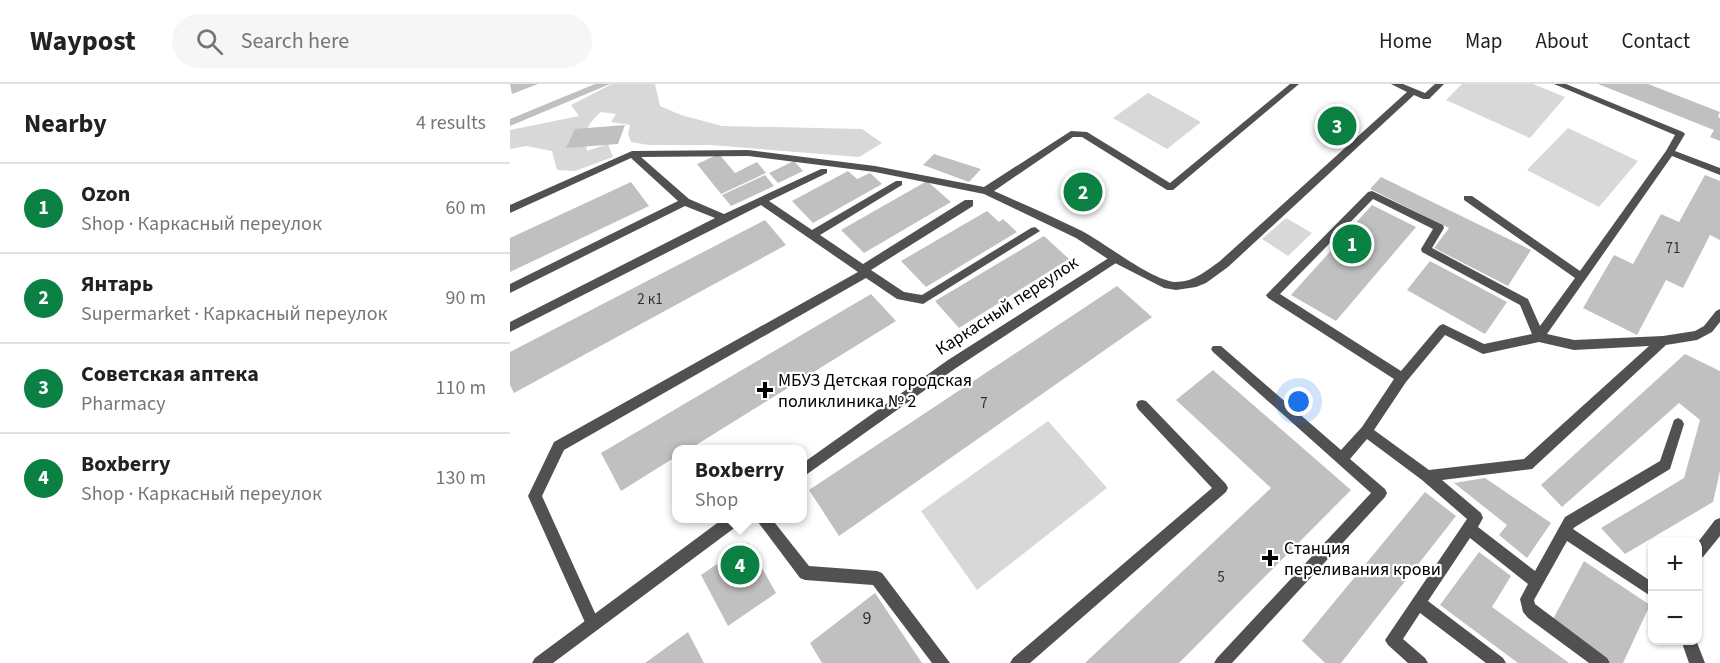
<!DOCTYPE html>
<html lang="en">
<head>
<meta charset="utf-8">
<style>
	body { margin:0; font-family:"Source Sans 3",sans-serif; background:#f6f6f6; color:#222 }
	.controls { position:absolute; right:18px; bottom:18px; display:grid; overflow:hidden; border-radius:12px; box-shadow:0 2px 4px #0004 }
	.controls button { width:54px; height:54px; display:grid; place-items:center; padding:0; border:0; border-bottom:2px solid #e0e0e0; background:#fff; color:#222; font:30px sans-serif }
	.you { position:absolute; left:789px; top:318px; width:21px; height:21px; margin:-15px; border:4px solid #fff; border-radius:50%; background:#1a73e8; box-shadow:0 0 0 9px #1a73e833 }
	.badge { display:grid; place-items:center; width:39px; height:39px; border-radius:50%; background:#0b8043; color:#fff; font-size:20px; font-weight:700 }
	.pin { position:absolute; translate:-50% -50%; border:3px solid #fff; box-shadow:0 2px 6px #0006 }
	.popup { position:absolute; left:162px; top:361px; width:135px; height:78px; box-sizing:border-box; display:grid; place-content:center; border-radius:12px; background:#fff; filter:drop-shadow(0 2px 4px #0005); font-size:20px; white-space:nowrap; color:#767676 }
	.popup b { font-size:22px; color:#222 }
	.popup::after { content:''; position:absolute; left:50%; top:100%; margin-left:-12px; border:12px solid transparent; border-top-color:#fff }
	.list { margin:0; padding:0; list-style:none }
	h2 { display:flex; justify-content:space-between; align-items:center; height:78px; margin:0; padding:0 24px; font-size:26px }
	h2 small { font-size:20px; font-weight:400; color:#767676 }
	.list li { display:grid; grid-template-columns:39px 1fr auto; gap:18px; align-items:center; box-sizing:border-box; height:90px; padding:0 24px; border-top:2px solid #e0e0e0 }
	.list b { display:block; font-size:22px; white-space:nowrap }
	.list p { margin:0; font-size:20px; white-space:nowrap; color:#767676 }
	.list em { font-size:20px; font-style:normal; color:#767676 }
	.icon { flex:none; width:33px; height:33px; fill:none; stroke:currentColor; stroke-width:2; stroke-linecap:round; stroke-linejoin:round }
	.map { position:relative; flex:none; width:1210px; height:579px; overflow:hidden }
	header { display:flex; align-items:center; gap:36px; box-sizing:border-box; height:84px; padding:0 30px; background:#fff; border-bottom:2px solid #e0e0e0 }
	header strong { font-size:28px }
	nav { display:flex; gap:33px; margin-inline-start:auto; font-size:21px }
	.search { width:420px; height:54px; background:#f6f6f6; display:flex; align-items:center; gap:15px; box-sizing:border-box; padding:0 21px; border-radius:33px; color:#767676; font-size:22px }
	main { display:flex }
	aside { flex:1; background:#fff }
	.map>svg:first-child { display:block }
	.green { fill:#d8d8d8 }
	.building { fill:#c0c0c0 }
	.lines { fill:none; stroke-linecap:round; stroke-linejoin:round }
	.service { fill:#515151; fill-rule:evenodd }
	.minor { fill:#515151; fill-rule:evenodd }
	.poi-dot { fill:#000; stroke:#fff; stroke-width:2 }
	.labels { text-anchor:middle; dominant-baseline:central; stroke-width:4.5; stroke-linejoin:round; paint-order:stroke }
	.number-label { font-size:15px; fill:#303030 }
	.street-label { font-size:18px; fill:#000; stroke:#fff }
	.poi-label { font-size:18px; fill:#000; stroke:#fff; text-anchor:start }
	.near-number-label { font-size:18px; fill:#303030 }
</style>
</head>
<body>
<header>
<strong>Waypost</strong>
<div class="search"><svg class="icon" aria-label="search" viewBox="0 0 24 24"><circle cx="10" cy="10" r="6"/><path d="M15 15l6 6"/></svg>Search here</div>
<nav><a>Home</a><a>Map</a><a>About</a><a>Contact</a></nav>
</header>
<main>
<aside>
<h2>Nearby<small>4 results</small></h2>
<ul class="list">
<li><span class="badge">1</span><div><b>Ozon</b><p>Shop · Каркасный переулок</p></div><em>60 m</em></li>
<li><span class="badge">2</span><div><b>Янтарь</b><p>Supermarket · Каркасный переулок</p></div><em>90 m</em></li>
<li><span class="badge">3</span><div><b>Советская аптека</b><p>Pharmacy</p></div><em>110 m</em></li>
<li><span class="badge">4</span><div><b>Boxberry</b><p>Shop · Каркасный переулок</p></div><em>130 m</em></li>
</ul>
</aside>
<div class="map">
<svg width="1210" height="579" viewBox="0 0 1210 579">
	<rect width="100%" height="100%" fill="#fff"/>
	<!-- green -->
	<path class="green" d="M 102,0 L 145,0 L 150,22 L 171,31 L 212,42 L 352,45 L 372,59 L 349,73 L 201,61 L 139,61 L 121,58 L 118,50 L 120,41 L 101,38 L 106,30 L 91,28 C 76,41 74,48 77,67 L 98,60 L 103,73 L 65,87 L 47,86 L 42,67 L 16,62 L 0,65 L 0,46 L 69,32 L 61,21 Z
		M 952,0 L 1023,0 L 1055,13 L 1020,54 L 936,16 Z
		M 638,9 L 691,38 L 657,65 L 603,34 Z
		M 1058,44 L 1128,77 L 1089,123 L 1017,86 Z
		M 776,134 L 802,149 L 778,172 L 752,155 Z
		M 538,337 L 597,404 L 467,506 L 411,427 Z"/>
	<!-- building -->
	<path class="building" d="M 0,0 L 28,0 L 2,10 Z
		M 85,0 L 100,0 L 0,42 L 0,35 Z
		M 1088,0 L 1138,0 L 1210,28 L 1208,33 L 1210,34 L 1210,57 L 1200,53 L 1204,46 Z
		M 115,41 L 108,60 L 56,64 L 65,45 Z
		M 209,70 L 225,89 L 247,78 L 256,89 L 211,110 L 187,80 Z
		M 424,70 L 471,85 L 459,98 L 413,81 Z
		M 284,77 L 293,87 L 268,99 L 259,89 Z
		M 338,87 L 347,95 L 360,89 L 372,100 L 303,139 L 282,117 Z
		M 255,91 L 264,102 L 221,122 L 212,111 Z
		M 1195,91 L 1210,97 L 1210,156 L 1200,151 L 1173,204 L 1156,196 L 1127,251 L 1073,224 L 1104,171 L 1123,180 L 1151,130 L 1169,138 Z
		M 871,93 L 1021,166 L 998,202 L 924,164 L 939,144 L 860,105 Z
		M 417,97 L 441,118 L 354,169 L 331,146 Z
		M 121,98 L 139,122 L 0,188 L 0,154 Z
		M 862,121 L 906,143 L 826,237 L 781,211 Z
		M 477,127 L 489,138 L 493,135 L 507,148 L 416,203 L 391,177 Z
		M 255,136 L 276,161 L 4,309 L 0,301 L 0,268 Z
		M 534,152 L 559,175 L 449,244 L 425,217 Z
		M 920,177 L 997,218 L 975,250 L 897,206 Z
		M 607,202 L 642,233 L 329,452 L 299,406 Z
		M 361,210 L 386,237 L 178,366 L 167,366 L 167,372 L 111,407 L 91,369 Z
		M 1175,270 L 1210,287 L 1210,387 L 1203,418 L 1115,470 L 1091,444 L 1174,394 L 1190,336 L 1169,319 L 1052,423 L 1031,401 Z
		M 703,286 L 841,406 L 669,579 L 575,579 L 761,404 L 666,316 Z
		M 975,394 L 1041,439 L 1017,474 L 989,451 L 997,441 L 944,399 Z
		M 915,408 L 946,432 L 831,579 L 815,579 L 792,557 Z
		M 238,459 L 266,509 L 218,542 L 191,491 Z
		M 969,468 L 1001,492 L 982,523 L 1059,579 L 1008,579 L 930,521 Z
		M 1074,477 L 1140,521 L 1113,579 L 1101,579 L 1042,537 Z
		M 365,509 L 412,579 L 312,579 L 300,559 Z
		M 178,548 L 194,579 L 135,579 Z"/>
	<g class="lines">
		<!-- service -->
		<path class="service" d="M 780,0 L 789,0 L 663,106 L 657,106 L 572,53 L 563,53 L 484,107 C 513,120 543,133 572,147 C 595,159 641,196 665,198 C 684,198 696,187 710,177 L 897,8 L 881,0 L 893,0 L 915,9 L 925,0 L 934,0 L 919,15 L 913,15 L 904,11 L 718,183 L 696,199 L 686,203 L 666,206 L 654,204 L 601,177 L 566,154 L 474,110 L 365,88 L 238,72 L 131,73 L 179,115 L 214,130 L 311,85 L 317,85 L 317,89 L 259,117 L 302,146 L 386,97 L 392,97 L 392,101 L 310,151 L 353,180 L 455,116 L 463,116 L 463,122 L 361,186 L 394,208 L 412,211 L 521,144 L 525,143 L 530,147 L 413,220 L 387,215 L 356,194 L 54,366 L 32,412 L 90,540 L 88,545 L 83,547 L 78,545 L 18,412 L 44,358 L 348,188 L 251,121 L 0,248 L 0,238 L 205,134 L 175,122 L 0,209 L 0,200 L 168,117 L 121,74 L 0,129 L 0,121 L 122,67 L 238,66 L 365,82 L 474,103 L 561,47 L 577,48 L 660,99 Z
			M 1044,0 L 1056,0 L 1173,48 L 1175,50 L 1165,67 L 1210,84 L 1210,91 L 1162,72 L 1037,250 L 1064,256 L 1153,252 L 1185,247 L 1194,242 L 1206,227 L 1210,225 L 1210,238 L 1202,248 L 1187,256 L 1156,261 L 1022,385 L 932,396 L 971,429 L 973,434 L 968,443 L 1025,487 L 1055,433 L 1150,377 L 1164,336 L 1168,334 L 1172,336 L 1174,340 L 1160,385 L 1065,443 L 1063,445 L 1142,498 L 1142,513 L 1057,457 L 1024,516 L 1025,520 L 1097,574 L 1100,579 L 1079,579 L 1018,534 L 1013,528 L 1010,515 L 1018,500 L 960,454 L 918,517 L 993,574 L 996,579 L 976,579 L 910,529 L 893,555 L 915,574 L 918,579 L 898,579 L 878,561 L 875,556 L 957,435 L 912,396 L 857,355 L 840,375 L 875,405 L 877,409 L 875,413 L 722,579 L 704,579 L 707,574 L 861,409 L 703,268 L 701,265 L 703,262 L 711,262 L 831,366 L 852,343 L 884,295 L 758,214 L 756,211 L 858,108 L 862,107 L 933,141 L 934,144 L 922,164 L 1018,215 L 1030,242 L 1065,194 L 954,116 L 954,112 L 962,112 L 1070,187 L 1156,67 L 1165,51 ZM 863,115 L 923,145 L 911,165 L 912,168 L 1010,221 L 1022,250 L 974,260 L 933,240 L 929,242 L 891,287 L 770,210 ZM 935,251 L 973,270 L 1029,258 L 1064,266 L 1139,262 L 1014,375 L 919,386 L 864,346 L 896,298 Z
			M 632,316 L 636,317 L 716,400 L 718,404 L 716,408 L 520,579 L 500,579 L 503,574 L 702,404 L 628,325 L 626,321 L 628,317 Z
			M 245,434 L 261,434 L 299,482 L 367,487 L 372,489 L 440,579 L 422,579 L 363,501 L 295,496 L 290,494 Z
			M 1210,434 L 1210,452 L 1193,473 L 1188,475 L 1188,458 L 1205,436 Z
			M 1171,556 L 1186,556 L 1195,579 L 1179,579 Z"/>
		<!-- minor -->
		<path class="minor" d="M 605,170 L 610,174 L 609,177 L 446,284 L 293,393 L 293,379 L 438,276 Z
			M 214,434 L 233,434 L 231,439 L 43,579 L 22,579 L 25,574 Z"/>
	</g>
	<!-- markers -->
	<g class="poi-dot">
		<path d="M252 297h6v6h6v6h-6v6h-6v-6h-6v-6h6z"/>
		<path d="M757 465h6v6h6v6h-6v6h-6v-6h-6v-6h6z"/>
	</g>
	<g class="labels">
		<!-- number labels -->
		<g class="number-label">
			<text x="1163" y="164">71</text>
			<text x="140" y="215">2 к1</text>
			<text x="474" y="319">7</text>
			<text x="711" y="493">5</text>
		</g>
		<!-- street labels -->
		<g class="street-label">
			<text transform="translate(497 222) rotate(-33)">Каркасный переулок</text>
		</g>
		<!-- poi labels -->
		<g class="poi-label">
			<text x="268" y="296">МБУЗ Детская городская<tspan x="268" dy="21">поликлиника № 2</tspan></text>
			<text x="774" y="464">Станция<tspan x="774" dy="21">переливания крови</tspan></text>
		</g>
		<!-- near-number labels -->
		<g class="near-number-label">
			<text x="357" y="534">9</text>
		</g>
	</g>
</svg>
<div class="controls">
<button>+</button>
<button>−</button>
</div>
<div class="you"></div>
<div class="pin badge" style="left:842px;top:160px">1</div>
<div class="pin badge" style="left:573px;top:108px">2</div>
<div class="pin badge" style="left:827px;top:42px">3</div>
<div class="pin badge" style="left:230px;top:481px">4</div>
<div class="popup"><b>Boxberry</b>Shop</div>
</div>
</main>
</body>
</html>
